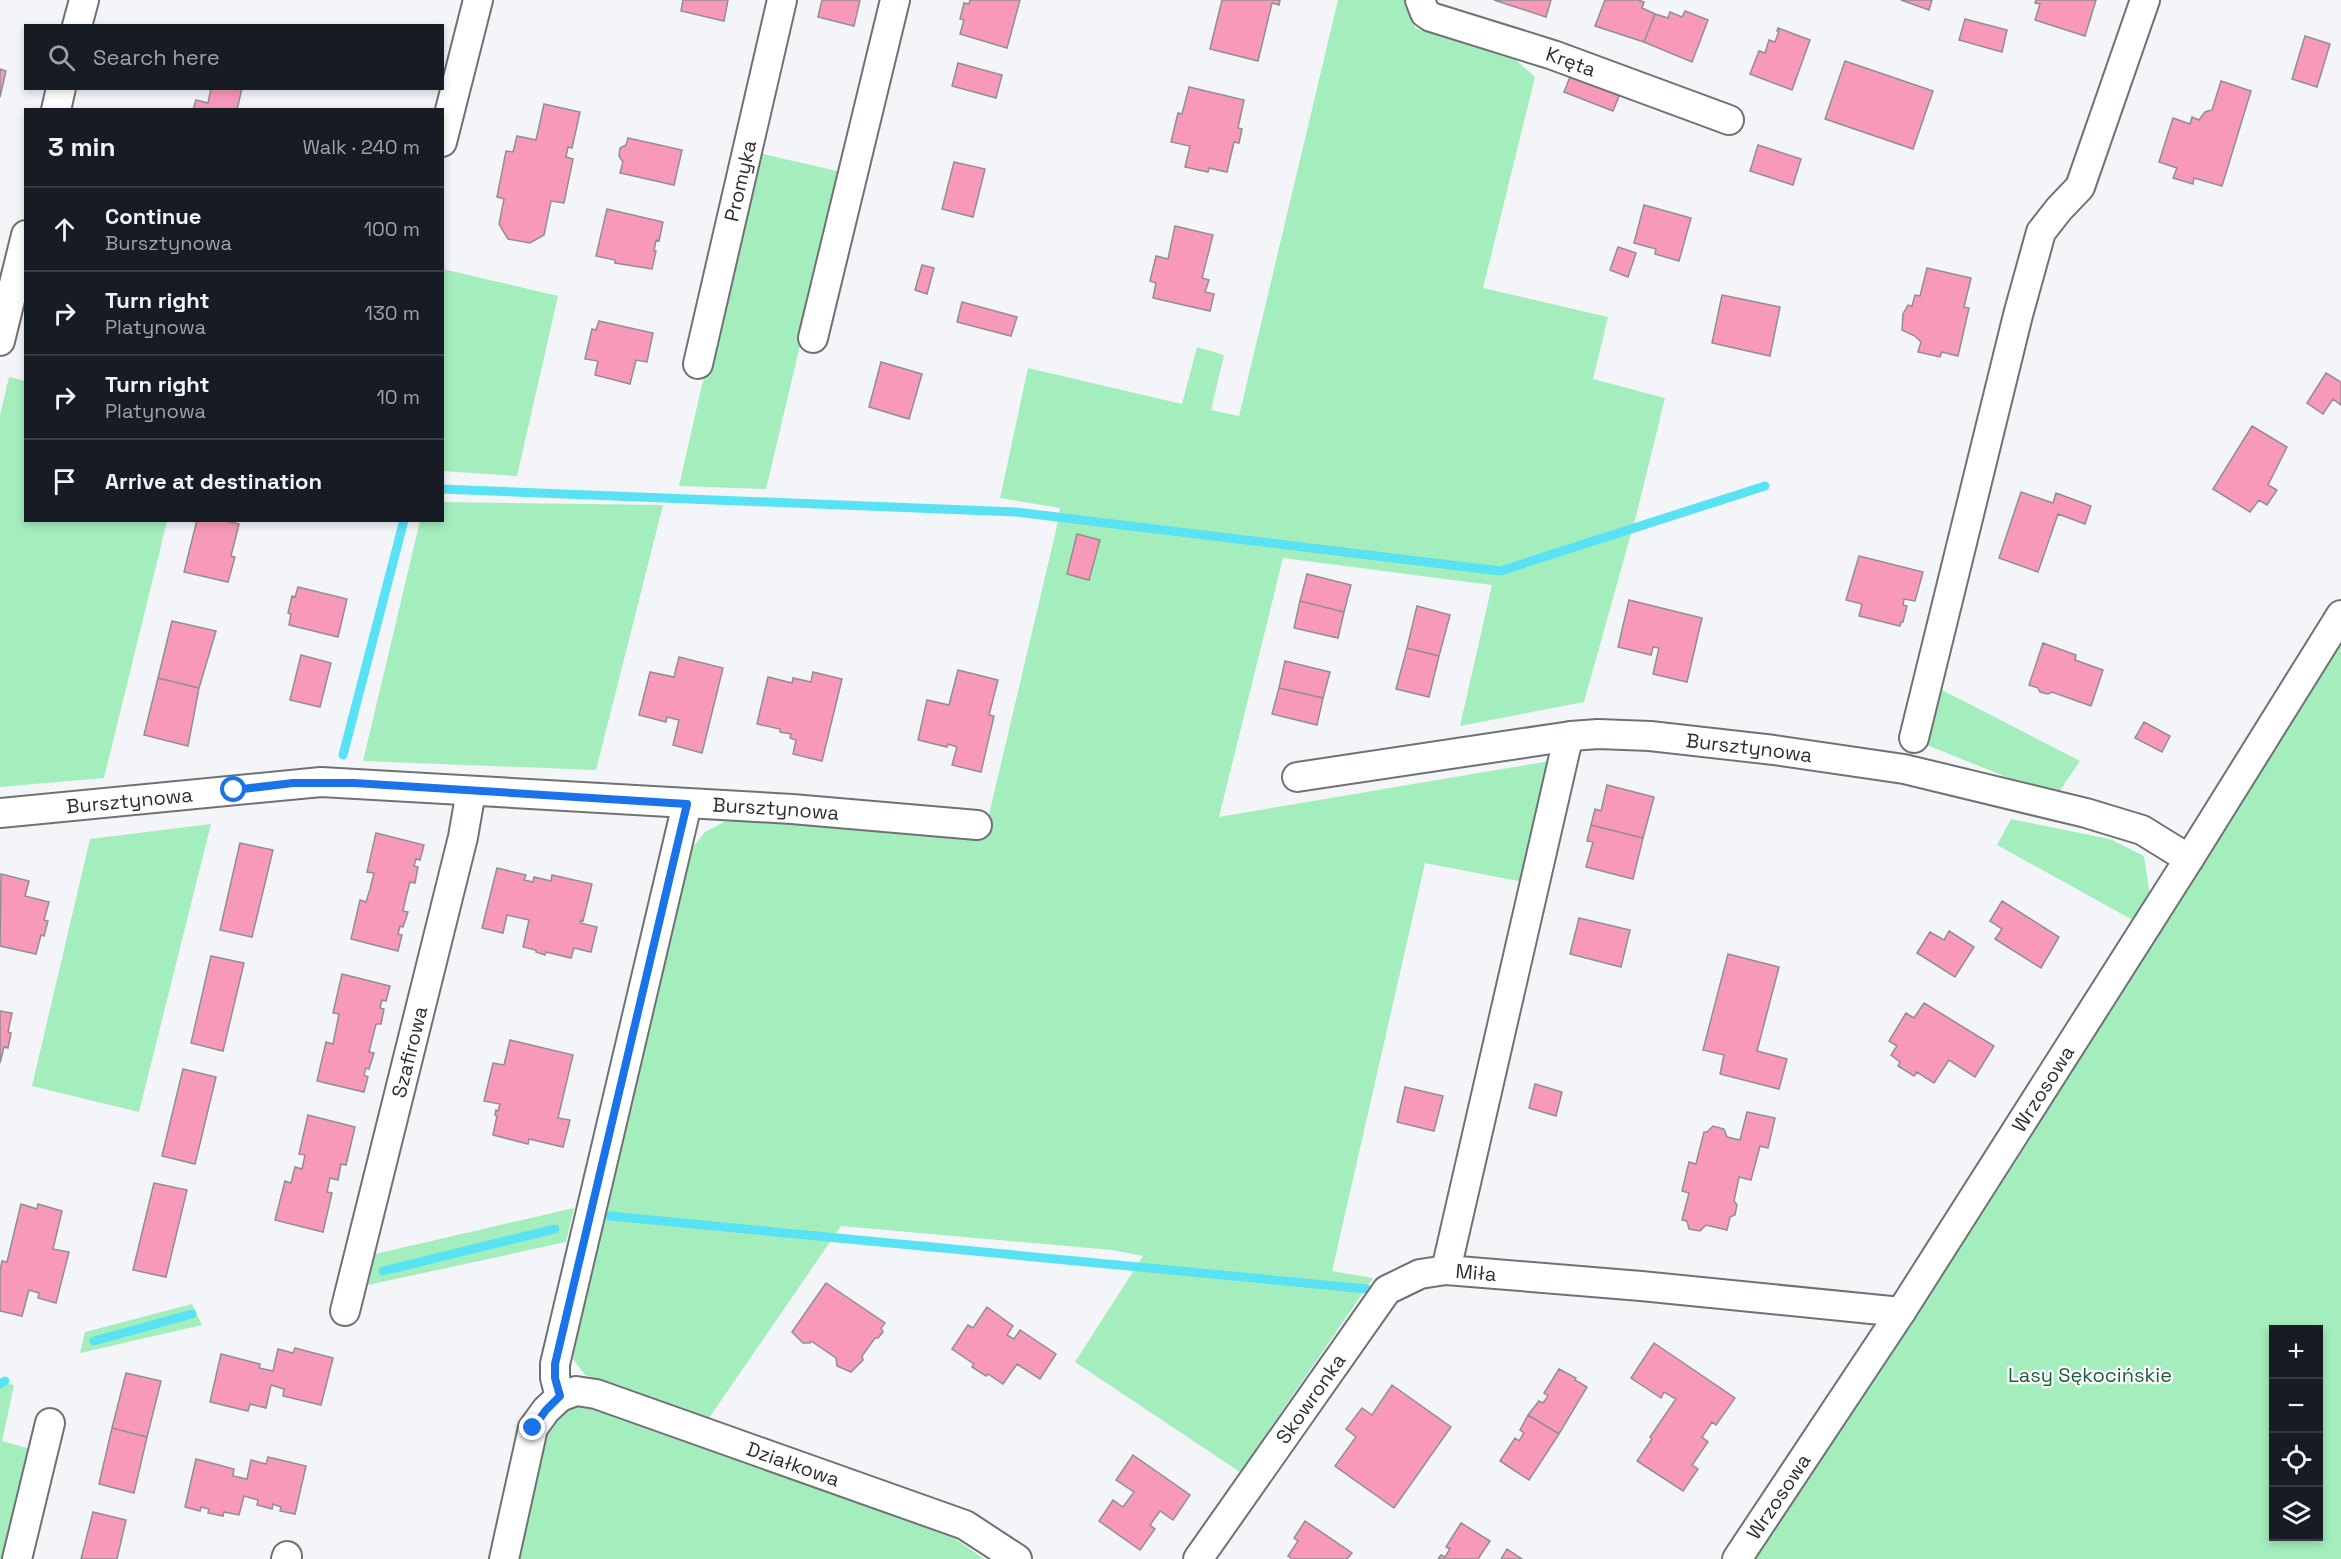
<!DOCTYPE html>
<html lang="en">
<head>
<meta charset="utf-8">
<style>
	body { margin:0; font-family:"Space Grotesk",sans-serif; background:#242831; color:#f1f3f6 }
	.controls { position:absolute; right:18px; bottom:18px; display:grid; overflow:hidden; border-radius:0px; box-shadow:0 3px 9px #0003 }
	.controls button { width:54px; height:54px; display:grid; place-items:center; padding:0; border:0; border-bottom:2px solid #363941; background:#171b24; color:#f1f3f6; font:30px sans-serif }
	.stop { position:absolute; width:18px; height:18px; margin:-14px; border:4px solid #1a73e8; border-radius:50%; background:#fff }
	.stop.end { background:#1a73e8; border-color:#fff; box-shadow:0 2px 6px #0008 }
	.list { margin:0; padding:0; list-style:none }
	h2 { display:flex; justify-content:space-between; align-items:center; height:78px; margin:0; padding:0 24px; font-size:26px }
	h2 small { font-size:20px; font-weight:400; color:#9ea1a6 }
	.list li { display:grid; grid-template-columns:39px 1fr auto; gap:18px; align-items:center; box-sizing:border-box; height:84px; padding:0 24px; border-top:2px solid #363941 }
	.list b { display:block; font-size:22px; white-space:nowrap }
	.list p { margin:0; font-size:20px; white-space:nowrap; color:#9ea1a6 }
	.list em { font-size:20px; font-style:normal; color:#9ea1a6 }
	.icon { flex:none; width:33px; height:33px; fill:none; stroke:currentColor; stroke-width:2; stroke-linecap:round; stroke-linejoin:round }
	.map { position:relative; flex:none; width:2341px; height:1559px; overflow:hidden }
	.search { position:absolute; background:#171b24; box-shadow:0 3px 9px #0003; left:24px; top:24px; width:420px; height:66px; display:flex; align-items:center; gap:15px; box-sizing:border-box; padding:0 21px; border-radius:0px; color:#9ea1a6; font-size:22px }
	.panel { position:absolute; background:#171b24; box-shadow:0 3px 9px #0003; left:24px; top:108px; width:420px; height:414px; border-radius:0px }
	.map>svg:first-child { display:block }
	.green { fill:#a4eebe; fill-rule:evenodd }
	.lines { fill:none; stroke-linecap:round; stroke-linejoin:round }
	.stream { stroke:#58e2f3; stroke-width:9 }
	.building { fill:#f899ba; stroke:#928e8f; stroke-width:1.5 }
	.minor-casing { stroke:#6f7173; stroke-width:32 }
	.minor { stroke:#fff; stroke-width:28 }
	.route { stroke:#1a73e8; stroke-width:8 }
	.labels { text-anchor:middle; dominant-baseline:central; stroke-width:4.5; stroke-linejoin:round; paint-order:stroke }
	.street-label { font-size:20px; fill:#2e2e2f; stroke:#fff }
	.park-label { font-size:20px; fill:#1a5d39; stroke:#fff }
</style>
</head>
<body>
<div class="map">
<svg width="2341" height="1559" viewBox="0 0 2341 1559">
	<rect width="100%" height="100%" fill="#f3f5f8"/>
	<!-- green -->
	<path class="green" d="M 1338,0 L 1409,0 L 1415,28 L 1510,55 L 1535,77 L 1483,288 L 1608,317 L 1593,379 L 1665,398 L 1637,512 L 1584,702 L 1460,726 L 1492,585 L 1283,558 L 1219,817 L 1556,760 L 1528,883 L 1425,863 L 1332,1271 L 1373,1278 L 1240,1472 L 1075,1362 L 1143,1256 L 1112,1250 L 841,1226 L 709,1418 L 585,1375 L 567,1351 L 689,852 L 705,832 L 726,821 L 777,820 L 983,840 L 1057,526 L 1060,508 L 1000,498 L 1028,368 L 1182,404 L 1197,347 L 1224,355 L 1211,410 L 1239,416 Z
		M 755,152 L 841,172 L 766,489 L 679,486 Z
		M 443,269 L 558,296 L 517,476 L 443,471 Z
		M 9,377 L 25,381 L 26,520 L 167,521 L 104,778 L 0,787 L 0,415 Z
		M 443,502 L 663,505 L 596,770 L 363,761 L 420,521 L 442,520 Z
		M 2341,630 L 2341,1559 L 1753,1559 ZM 2274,1330 L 2318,1330 L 2318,1536 L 2274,1536 Z
		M 1940,689 L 2080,761 L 2059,792 L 2036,789 L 1927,745 Z
		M 2011,819 L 2110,839 L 2144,856 L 2150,896 L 2138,923 L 1997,845 Z
		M 211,824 L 139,1112 L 32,1086 L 90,839 Z
		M 574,1208 L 566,1242 L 368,1285 L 375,1254 Z
		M 192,1304 L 202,1325 L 80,1353 L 85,1332 Z
		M 0,1382 L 14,1385 L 2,1441 L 31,1449 L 4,1559 L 0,1559 Z
		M 600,1401 L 949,1534 L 984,1559 L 518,1559 L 546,1438 L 553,1417 L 575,1403 Z"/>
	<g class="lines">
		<!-- stream -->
		<path class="stream" d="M 442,489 L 1016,512 L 1500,571 L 1765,486
			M 343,755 L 404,520
			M 610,1216 L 1367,1289
			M 383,1271 L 555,1229
			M 94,1341 L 192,1314
			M 0,1384 L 5,1381"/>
	</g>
	<!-- building -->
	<path class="building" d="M 683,0 L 728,0 L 724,21 L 681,11 Z
		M 822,0 L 860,0 L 854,26 L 818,17 Z
		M 970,0 L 1020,0 L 1007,48 L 960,34 L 964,20 L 960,19 L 964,3 L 969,4 Z
		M 1222,0 L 1280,0 L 1279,5 L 1272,3 L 1258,61 L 1210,49 Z
		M 1494,0 L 1551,0 L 1546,17 Z
		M 1605,0 L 1638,0 L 1644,2 L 1642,8 L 1655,14 L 1644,42 L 1595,26 Z
		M 1901,0 L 1932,0 L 1929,10 Z
		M 2036,0 L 2096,0 L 2085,36 L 2035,20 L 2040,4 L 2035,3 Z
		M 1685,11 L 1708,20 L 1692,62 L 1644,42 L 1655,14 L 1668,18 L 1670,12 L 1682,17 Z
		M 1965,19 L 2007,30 L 2002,52 L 1959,40 Z
		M 1778,28 L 1810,40 L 1792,90 L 1750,74 L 1759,51 L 1765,53 L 1769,40 L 1775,42 L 1779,31 L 1777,31 Z
		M 2305,36 L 2330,44 L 2317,87 L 2292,79 Z
		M 1845,61 L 1933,91 L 1913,149 L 1825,119 Z
		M 958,63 L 1002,75 L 996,98 L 952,86 Z
		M 0,69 L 6,71 L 0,97 Z
		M 1572,72 L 1621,91 L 1613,111 L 1564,92 Z
		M 2221,81 L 2251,91 L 2222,186 L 2194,178 L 2193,184 L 2173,178 L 2177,168 L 2159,162 L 2173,118 L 2190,124 L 2192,117 L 2199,120 L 2205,112 L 2212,110 Z
		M 1189,87 L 1244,100 L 1238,128 L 1242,129 L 1239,143 L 1234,142 L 1227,172 L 1209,168 L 1208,172 L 1185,167 L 1190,146 L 1171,142 L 1178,113 L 1182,114 Z
		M 211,88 L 242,88 L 237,110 L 193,110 L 196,100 L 208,103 Z
		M 544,104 L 580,112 L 572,148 L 568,147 L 566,157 L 573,159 L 564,203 L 551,201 L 544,235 L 530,243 L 508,239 L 499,224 L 504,199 L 497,197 L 506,151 L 513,152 L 517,136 L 536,140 Z
		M 628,138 L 682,150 L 674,185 L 620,173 L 623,162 L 619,156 L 620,148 L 626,145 Z
		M 1758,145 L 1801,159 L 1793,185 L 1750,171 Z
		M 954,162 L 985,169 L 973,217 L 942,209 Z
		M 1644,205 L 1691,218 L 1679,261 L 1655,254 L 1656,249 L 1634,243 Z
		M 607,209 L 663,222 L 659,241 L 656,240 L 654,251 L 656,251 L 652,269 L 615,263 L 615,260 L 596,256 Z
		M 1175,226 L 1213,235 L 1202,278 L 1209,280 L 1205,292 L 1214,294 L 1210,311 L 1153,298 L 1156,283 L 1150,281 L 1156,256 L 1168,259 Z
		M 1618,247 L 1636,253 L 1628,277 L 1610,270 Z
		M 922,265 L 934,268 L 927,294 L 915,290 Z
		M 1927,268 L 1971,278 L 1964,307 L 1969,308 L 1958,356 L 1942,352 L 1940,357 L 1918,352 L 1921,342 L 1915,336 L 1902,330 L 1903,314 L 1908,305 L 1912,306 L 1915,295 L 1920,296 Z
		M 1722,295 L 1780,307 L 1770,356 L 1712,343 Z
		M 962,302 L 1017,317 L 1011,336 L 957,322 Z
		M 599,321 L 653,333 L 647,362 L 636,360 L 630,384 L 595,375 L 598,361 L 585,359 L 592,329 L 596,330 Z
		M 881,362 L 922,374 L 909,419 L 869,407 Z
		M 2326,373 L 2341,382 L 2341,405 L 2333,399 L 2323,414 L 2307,403 Z
		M 2252,426 L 2287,447 L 2268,485 L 2277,490 L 2267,505 L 2259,500 L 2250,512 L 2213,489 Z
		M 2021,492 L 2053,503 L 2056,493 L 2091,506 L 2085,524 L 2058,514 L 2038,572 L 1999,558 Z
		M 197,520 L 223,520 L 239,524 L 231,556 L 235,557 L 228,582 L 184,572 Z
		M 1077,534 L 1100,540 L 1089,580 L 1067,574 Z
		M 1859,556 L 1923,572 L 1915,601 L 1904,599 L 1903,605 L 1907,606 L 1903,622 L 1901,622 L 1900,626 L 1859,616 L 1862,604 L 1846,600 Z
		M 1307,574 L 1351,585 L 1344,612 L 1300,601 Z
		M 298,587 L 347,599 L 338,637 L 289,625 L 291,614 L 288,613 L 292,596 L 295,597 Z
		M 1629,600 L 1702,618 L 1687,682 L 1653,674 L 1659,648 L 1653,647 L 1651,655 L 1618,647 Z
		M 1300,601 L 1344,612 L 1338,638 L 1294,628 Z
		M 1417,606 L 1450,615 L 1439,656 L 1407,648 Z
		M 172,621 L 216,631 L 199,688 L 158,678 Z
		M 2043,643 L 2076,655 L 2075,660 L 2103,670 L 2091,706 L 2052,692 L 2048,694 L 2040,692 L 2038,688 L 2029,685 Z
		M 1407,648 L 1439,656 L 1429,697 L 1396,689 Z
		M 301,655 L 331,663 L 320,707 L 290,700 Z
		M 679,657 L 723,668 L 702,753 L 673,745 L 679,720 L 667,717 L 666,722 L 639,715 L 650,672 L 674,677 Z
		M 1285,661 L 1330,672 L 1323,698 L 1279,688 Z
		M 958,670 L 998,680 L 989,715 L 994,716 L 981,772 L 952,765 L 957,747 L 948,744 L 947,747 L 918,740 L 927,700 L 949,705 Z
		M 813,672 L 842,679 L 822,761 L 793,754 L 796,740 L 790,738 L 791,734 L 780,732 L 780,729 L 757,724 L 768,677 L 792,683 L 793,678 L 811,682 Z
		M 158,678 L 199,688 L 188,746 L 144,735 Z
		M 1279,688 L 1323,698 L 1317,725 L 1272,714 Z
		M 2144,722 L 2170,736 L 2162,752 L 2135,738 Z
		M 1607,785 L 1654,797 L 1643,838 L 1591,825 L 1595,809 L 1601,811 Z
		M 1591,825 L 1643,838 L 1633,879 L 1586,867 L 1593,842 L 1587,841 Z
		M 376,833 L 424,845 L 420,860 L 416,859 L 414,866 L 418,867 L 415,883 L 410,882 L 406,897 L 403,911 L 408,912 L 403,927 L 400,926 L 398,934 L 402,935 L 398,951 L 351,939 L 360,900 L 366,902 L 370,889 L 374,873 L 367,872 Z
		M 240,843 L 273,850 L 252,937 L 220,930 Z
		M 497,868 L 526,875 L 524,880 L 533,882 L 534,877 L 551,881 L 552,875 L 592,884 L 583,921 L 581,920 L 580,923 L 597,927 L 591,952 L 574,948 L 571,958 L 546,952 L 545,955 L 536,952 L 536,950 L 523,947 L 529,920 L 507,915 L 503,933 L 482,928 Z
		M 1,874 L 29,881 L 25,896 L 49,902 L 44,920 L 48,921 L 44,936 L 41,935 L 36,954 L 0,946 Z
		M 2002,901 L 2059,937 L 2041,968 L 1995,939 L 2002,929 L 1990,921 Z
		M 1579,918 L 1630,930 L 1621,967 L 1570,954 Z
		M 1949,931 L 1974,947 L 1955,977 L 1917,953 L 1930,932 L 1944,940 Z
		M 1728,954 L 1779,967 L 1757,1051 L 1787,1059 L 1779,1089 L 1720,1074 L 1724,1055 L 1703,1050 Z
		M 211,956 L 244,963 L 223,1051 L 191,1043 Z
		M 342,974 L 390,986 L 386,1001 L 382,1000 L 380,1008 L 384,1009 L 381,1024 L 376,1024 L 369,1052 L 374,1053 L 369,1069 L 366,1068 L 364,1075 L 368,1077 L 364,1092 L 317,1081 L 326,1042 L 333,1044 L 339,1014 L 333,1013 Z
		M 1924,1003 L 1994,1046 L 1975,1077 L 1949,1060 L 1934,1083 L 1917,1072 L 1914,1076 L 1898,1066 L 1900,1062 L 1891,1055 L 1897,1046 L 1889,1041 L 1906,1013 L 1914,1018 Z
		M 0,1011 L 12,1013 L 8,1032 L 11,1033 L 8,1048 L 4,1047 L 0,1063 Z
		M 510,1040 L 573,1055 L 558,1118 L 570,1120 L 563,1147 L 529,1139 L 528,1144 L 493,1135 L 497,1116 L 495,1115 L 496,1110 L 498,1111 L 500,1104 L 484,1101 L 493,1063 L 504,1065 Z
		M 183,1069 L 216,1077 L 195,1164 L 162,1156 Z
		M 1535,1084 L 1562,1092 L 1556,1116 L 1529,1108 Z
		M 1405,1087 L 1443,1096 L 1434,1131 L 1397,1122 Z
		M 1747,1112 L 1775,1118 L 1768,1148 L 1760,1146 L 1751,1180 L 1739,1177 L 1734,1201 L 1737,1205 L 1735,1215 L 1730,1217 L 1727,1230 L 1706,1225 L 1700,1231 L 1689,1229 L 1687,1221 L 1682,1220 L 1689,1193 L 1682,1191 L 1689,1162 L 1696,1164 L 1704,1132 L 1707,1132 L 1713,1126 L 1724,1129 L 1727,1137 L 1740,1140 Z
		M 308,1115 L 355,1127 L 346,1165 L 341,1164 L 338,1180 L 330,1178 L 327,1192 L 332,1193 L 323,1232 L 275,1220 L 285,1181 L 291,1183 L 295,1167 L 302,1169 L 305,1155 L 299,1154 Z
		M 154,1183 L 187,1190 L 166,1277 L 133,1270 Z
		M 21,1204 L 37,1209 L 38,1204 L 62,1211 L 53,1249 L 69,1252 L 56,1303 L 38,1298 L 39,1293 L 29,1290 L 22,1316 L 0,1311 L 0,1271 L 2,1261 L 7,1262 Z
		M 826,1283 L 885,1323 L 881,1328 L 883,1332 L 878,1338 L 875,1338 L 862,1356 L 863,1360 L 851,1372 L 837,1366 L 836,1358 L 811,1341 L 810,1343 L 803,1343 L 792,1332 Z
		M 987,1307 L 1013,1326 L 1007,1335 L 1014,1339 L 1020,1330 L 1056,1354 L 1040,1379 L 1017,1364 L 1003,1384 L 988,1374 L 986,1376 L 972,1367 L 974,1364 L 952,1349 L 968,1325 L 973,1328 Z
		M 1654,1343 L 1735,1398 L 1716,1425 L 1712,1422 L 1702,1437 L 1708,1442 L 1692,1465 L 1698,1469 L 1683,1491 L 1637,1461 L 1652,1439 L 1650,1437 L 1676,1399 L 1664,1392 L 1661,1398 L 1631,1378 Z
		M 295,1348 L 333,1358 L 321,1405 L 283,1396 L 284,1389 L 271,1385 L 266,1408 L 250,1404 L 248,1411 L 210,1402 L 221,1354 L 260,1364 L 259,1368 L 273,1371 L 278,1349 L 293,1353 Z
		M 1559,1369 L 1576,1378 L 1575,1380 L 1587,1387 L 1559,1434 L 1528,1415 L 1539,1401 L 1543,1403 L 1548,1396 L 1544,1393 Z
		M 126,1373 L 161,1381 L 147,1437 L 112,1428 Z
		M 1392,1385 L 1451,1427 L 1394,1508 L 1335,1466 L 1356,1437 L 1346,1429 L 1362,1408 L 1372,1415 Z
		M 1528,1415 L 1559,1434 L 1529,1480 L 1500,1461 L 1515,1438 L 1519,1441 L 1524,1433 L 1520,1430 Z
		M 112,1428 L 147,1437 L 134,1493 L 99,1484 Z
		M 1133,1455 L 1190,1495 L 1173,1520 L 1160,1511 L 1150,1525 L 1155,1529 L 1140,1550 L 1099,1521 L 1113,1500 L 1123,1507 L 1134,1492 L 1116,1480 Z
		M 268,1457 L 306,1466 L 295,1514 L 280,1511 L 281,1507 L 273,1504 L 272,1509 L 257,1505 L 258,1500 L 244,1496 L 239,1515 L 224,1512 L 223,1516 L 208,1513 L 209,1509 L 201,1507 L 200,1511 L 185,1507 L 196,1459 L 234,1469 L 233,1476 L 247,1479 L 251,1460 L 266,1464 Z
		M 93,1512 L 126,1520 L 117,1559 L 81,1559 Z
		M 1305,1521 L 1352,1553 L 1347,1559 L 1292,1559 L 1288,1556 L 1298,1541 L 1294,1538 Z
		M 1461,1523 L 1490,1541 L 1478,1559 L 1438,1559 L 1441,1555 L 1445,1557 L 1450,1549 L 1446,1547 Z
		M 1507,1549 L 1522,1559 L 1501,1559 Z"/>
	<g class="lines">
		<!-- minor casing -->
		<g class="minor-casing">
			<g id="minor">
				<path id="s1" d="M 1420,0 L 1425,13 L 1431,17 L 1553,55 L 1729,120"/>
				<path d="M 77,26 L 84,0"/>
				<path d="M 56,110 L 61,88"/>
				<path d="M 442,142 L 478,0"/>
				<path d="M 813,338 L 895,0"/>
				<path d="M 0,341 L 26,235"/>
				<path id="s2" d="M 698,364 L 782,0"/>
				<path d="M 1914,738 L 2018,315 L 2041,232 L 2059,209 L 2080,187 L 2145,0"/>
				<path id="s3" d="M 1297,777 L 1571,736 L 1598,734 L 1650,736 L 1774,750 L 1904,769 L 2086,813 L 2142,830 L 2189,859"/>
				<path id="s4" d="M 0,813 L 321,782 L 792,809 L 977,825"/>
				<path d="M 1446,1270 L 1566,747 L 1571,736"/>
				<path id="s5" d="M 345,1311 L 463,837 L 471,791"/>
				<path d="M 560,1397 L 555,1378 L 555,1364 L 687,804"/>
				<path d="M 17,1559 L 50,1423"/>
				<path d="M 286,1559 L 287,1556"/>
				<path id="s6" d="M 504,1559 L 533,1428 L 546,1410 L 560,1397 L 576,1391 L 596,1394 L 965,1525 L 1017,1559"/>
				<path id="s7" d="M 1198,1559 L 1387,1290 L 1420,1274 L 1446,1270 L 1641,1286 L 1901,1312"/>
				<path id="s8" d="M 1737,1559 L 1901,1312 L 2189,859 L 2341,615"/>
			</g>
		</g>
		<!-- minor -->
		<use href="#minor" class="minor"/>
	</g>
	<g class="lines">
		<!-- route -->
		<path class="route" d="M 234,790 L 293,783 L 354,783 L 687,804 L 555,1364 L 555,1378 L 560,1396 L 546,1410 L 533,1428"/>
	</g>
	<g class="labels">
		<!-- street labels -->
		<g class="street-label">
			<text stroke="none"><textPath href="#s1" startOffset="168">Kręta</textPath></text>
			<text stroke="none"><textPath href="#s2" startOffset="188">Promyka</textPath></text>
			<text stroke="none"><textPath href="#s3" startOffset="456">Bursztynowa</textPath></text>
			<text stroke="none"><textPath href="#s4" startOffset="130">Bursztynowa</textPath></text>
			<text stroke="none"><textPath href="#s4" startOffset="778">Bursztynowa</textPath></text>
			<text stroke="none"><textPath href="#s5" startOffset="267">Szafirowa</textPath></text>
			<text stroke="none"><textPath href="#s8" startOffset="561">Wrzosowa</textPath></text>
			<text stroke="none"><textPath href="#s7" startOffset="422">Miła</textPath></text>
			<text stroke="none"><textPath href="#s7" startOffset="196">Skowronka</textPath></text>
			<text stroke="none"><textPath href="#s6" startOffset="422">Działkowa</textPath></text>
			<text stroke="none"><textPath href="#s8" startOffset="75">Wrzosowa</textPath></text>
		</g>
		<!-- park labels -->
		<g class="park-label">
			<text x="2090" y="1375">Lasy Sękocińskie</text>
		</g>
	</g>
</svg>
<div class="controls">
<button>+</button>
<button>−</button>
<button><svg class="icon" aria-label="locate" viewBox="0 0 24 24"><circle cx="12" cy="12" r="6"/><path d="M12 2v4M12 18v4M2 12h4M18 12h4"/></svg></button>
<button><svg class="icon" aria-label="layers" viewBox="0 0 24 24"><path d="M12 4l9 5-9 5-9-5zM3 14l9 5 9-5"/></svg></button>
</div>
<div class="stop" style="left:234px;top:790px"></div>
<div class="stop end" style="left:533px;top:1428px"></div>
<div class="search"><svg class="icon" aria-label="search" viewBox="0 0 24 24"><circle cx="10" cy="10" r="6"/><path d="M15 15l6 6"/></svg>Search here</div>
<section class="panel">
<h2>3 min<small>Walk · 240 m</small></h2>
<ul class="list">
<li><svg class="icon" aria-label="ahead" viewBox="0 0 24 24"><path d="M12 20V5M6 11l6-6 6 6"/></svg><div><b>Continue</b><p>Bursztynowa</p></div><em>100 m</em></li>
<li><svg class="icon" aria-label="right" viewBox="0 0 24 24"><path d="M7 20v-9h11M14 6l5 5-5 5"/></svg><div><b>Turn right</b><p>Platynowa</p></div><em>130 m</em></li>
<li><svg class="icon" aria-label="right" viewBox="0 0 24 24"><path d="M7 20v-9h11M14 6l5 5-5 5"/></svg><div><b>Turn right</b><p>Platynowa</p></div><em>10 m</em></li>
<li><svg class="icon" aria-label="arrive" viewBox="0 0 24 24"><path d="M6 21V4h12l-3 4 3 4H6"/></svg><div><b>Arrive at destination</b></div></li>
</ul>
</section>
</div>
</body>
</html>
